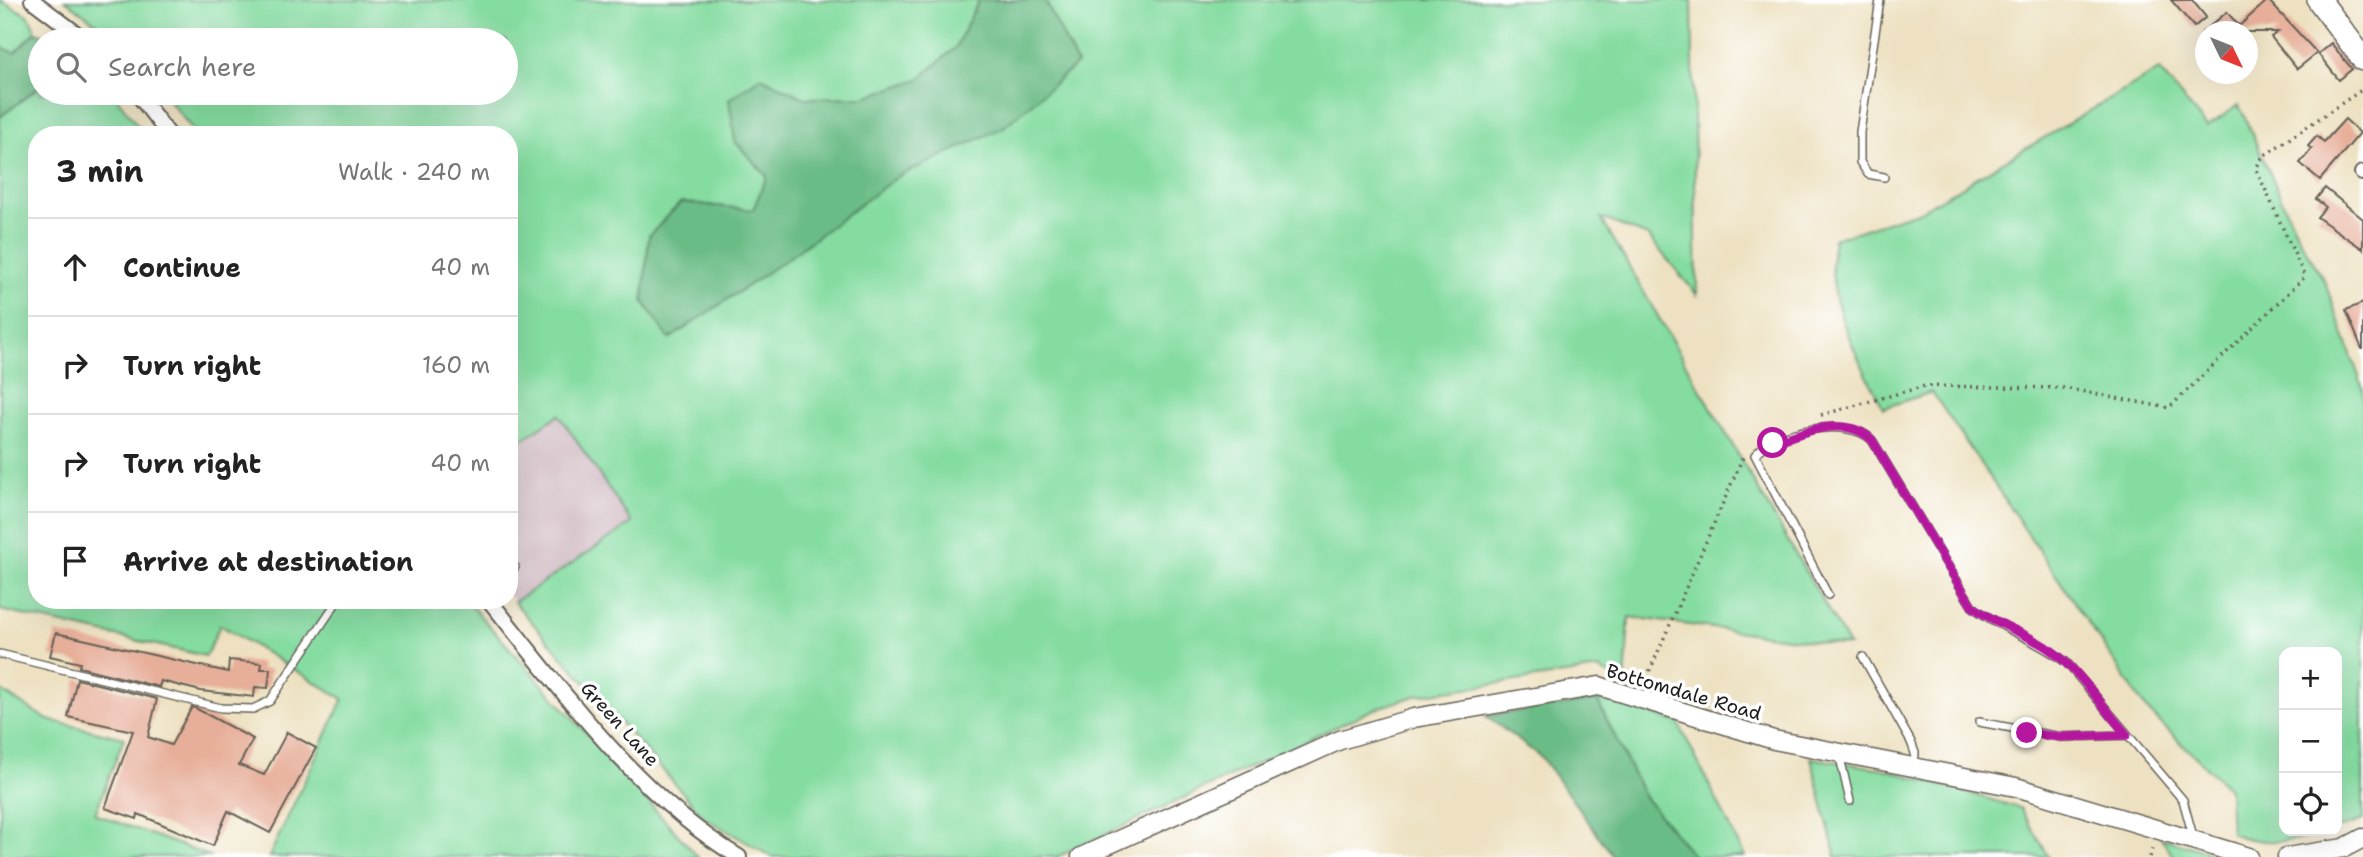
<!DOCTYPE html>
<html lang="en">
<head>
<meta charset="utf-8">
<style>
	body { margin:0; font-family:"Shantell Sans",sans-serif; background:#f6f6f6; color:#222 }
	.controls { position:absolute; right:21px; bottom:21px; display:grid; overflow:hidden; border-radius:14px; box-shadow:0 7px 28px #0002 }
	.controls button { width:63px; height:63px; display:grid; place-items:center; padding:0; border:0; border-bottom:2px solid #e0e0e0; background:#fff; color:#222; font:35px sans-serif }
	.compass { position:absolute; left:2195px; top:21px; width:63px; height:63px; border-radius:50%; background:#fff; box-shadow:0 7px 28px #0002; rotate:133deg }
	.stop { position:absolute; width:21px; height:21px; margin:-16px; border:5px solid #b5179e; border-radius:50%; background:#fff }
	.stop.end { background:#b5179e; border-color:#fff; box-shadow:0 2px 7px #0008 }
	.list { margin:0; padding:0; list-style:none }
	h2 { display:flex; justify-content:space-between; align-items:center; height:91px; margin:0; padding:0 28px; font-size:30px }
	h2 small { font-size:23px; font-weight:400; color:#767676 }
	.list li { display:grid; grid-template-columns:46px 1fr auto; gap:21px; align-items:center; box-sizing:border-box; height:98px; padding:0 28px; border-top:2px solid #e0e0e0 }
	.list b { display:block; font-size:26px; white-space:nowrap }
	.list em { font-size:23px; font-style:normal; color:#767676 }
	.icon { flex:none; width:38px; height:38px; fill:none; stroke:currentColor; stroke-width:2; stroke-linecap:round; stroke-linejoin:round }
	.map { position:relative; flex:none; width:2363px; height:857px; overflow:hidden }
	.search { position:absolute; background:#fff; box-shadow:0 7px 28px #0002; left:28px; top:28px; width:490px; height:77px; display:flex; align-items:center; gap:18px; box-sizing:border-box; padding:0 24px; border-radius:38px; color:#767676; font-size:26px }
	.panel { position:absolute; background:#fff; box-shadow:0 7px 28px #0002; left:28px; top:126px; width:490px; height:483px; border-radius:28px }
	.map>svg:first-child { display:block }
	.industrial { fill:#d2bdc5 }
	.green { fill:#84dca0; stroke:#507c5e; stroke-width:2 }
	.forest { fill:#6bbc86; stroke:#446c51; stroke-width:2 }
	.building { fill:#e7ae99 }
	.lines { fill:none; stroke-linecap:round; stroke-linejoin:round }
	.service-casing { stroke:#656156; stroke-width:10 }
	.minor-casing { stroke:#656156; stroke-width:18 }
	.tertiary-casing { stroke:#656156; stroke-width:21 }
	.primary-casing { stroke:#656156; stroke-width:26 }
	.path { stroke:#656156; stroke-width:3.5; stroke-dasharray:2 5; stroke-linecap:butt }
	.service { stroke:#fff; stroke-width:7 }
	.minor { stroke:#fff; stroke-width:14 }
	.tertiary { stroke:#fff; stroke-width:18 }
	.primary { stroke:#fff; stroke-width:23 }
	.route { stroke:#b5179e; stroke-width:9 }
	.labels { text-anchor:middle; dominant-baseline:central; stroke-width:7; stroke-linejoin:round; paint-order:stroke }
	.street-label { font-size:19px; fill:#1c1c1c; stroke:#fff }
</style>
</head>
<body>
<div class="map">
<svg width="2363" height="857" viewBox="0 0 2363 857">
	<rect width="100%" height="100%" fill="#fff"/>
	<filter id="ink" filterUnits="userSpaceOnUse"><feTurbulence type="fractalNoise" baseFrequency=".0143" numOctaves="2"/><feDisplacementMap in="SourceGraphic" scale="14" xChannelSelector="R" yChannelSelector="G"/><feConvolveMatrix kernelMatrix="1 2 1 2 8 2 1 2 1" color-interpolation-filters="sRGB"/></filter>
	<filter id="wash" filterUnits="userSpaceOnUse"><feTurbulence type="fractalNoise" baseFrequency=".00686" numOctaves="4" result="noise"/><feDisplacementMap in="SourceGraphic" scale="28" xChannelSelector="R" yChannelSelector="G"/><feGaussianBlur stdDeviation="1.57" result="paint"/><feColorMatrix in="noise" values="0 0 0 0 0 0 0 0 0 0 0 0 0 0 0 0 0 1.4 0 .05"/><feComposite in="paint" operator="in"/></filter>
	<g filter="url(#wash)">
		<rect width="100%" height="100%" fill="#ede1c1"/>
		<!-- industrial -->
		<path class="industrial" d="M 559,415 L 632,523 L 514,602 L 509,595 L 509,448 Z"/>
		<!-- green -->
		<path class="green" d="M 0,0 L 29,16 L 36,32 L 14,53 L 0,50 Z
			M 65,0 L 1692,0 L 1697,295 L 1648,236 L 1601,218 L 1849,646 L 1629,617 L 1625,684 L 1599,669 L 1418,695 L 1372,710 L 1057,857 L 772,857 L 705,818 L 514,602 L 632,523 L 559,415 L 509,448 L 509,135 L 197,135 L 163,93 L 506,93 L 506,40 L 119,40 Z
			M 2159,70 L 2207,127 L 2239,105 L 2301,242 L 2324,280 L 2363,388 L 2363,820 L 2337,829 L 2337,652 L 2284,652 L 2284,831 L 2330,831 C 2297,841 2264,847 2231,833 L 2229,789 L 2147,710 L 1932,392 L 1883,408 C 1857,354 1823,301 1834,239 L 1920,211 Z
			M 40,86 L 40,93 L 113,93 L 145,135 L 37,135 L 37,600 L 466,600 L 698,857 L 269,857 L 343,699 L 220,625 L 206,656 L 0,610 L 0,117 Z
			M 0,690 L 48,720 L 124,738 L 95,814 L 212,857 L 0,857 Z
			M 1597,700 L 1613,702 L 1678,722 L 1745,857 L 1694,857 L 1644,796 Z
			M 1811,758 L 1884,769 L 2020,808 L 2049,857 L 1836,857 Z
			M 2161,838 L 2225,857 L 2174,857 Z"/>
		<!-- forest -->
		<path class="forest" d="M 979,0 L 1045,0 L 1077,64 L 1004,127 L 897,177 L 787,259 L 669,339 L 643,301 L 649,236 L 681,202 L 753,210 L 767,176 L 735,142 L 729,99 L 761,77 L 805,98 L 865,97 L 919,79 L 956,47 Z
			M 36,32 L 58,40 L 40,40 L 40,86 L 0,117 L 0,46 L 14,53 Z
			M 1597,700 L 1644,796 L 1694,857 L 1614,857 L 1541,757 L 1486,716 Z"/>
		<g id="blocks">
			<!-- building -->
			<path class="building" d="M 2171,0 L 2192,0 L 2206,17 L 2194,27 Z
				M 2268,0 L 2317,53 L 2297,69 L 2271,37 L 2278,32 L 2203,32 L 2227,12 L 2239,26 Z
				M 2331,43 L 2352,69 L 2339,80 L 2318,54 Z
				M 2345,119 L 2360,133 L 2320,180 L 2300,163 L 2312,149 L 2308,146 L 2317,136 L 2324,142 Z
				M 2325,188 L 2363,219 L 2363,249 L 2317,217 L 2326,207 L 2316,199 Z
				M 2363,303 L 2363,349 L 2362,349 L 2346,310 Z
				M 56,633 L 228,672 L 229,660 L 262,663 L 261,669 L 270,669 L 268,688 L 255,687 L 254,697 L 201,691 L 161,681 L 159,687 L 79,667 L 80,663 L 50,656 Z
				M 77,679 L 157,699 L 148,737 L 171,745 L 192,707 L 197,709 L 253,739 L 239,765 L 264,775 L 287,732 L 316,748 L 270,833 L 228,811 L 213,846 L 138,814 L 137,819 L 105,808 L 133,731 L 68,717 Z"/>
		</g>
	</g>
	<g filter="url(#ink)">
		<use href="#blocks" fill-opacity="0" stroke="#656156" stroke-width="2"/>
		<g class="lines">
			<!-- service casing -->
			<g class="service-casing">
				<path id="service" d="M 1880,0 L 1860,132 L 1860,162 L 1868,174 L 1884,177
					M 509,573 L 515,567
					M 1828,595 L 1755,455 C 1776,430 1849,416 1872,440 L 1972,606 C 2001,629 2038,640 2067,663 L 2183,800 L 2194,840
					M 0,654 L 221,708 L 253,709 L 270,701 L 338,600
					M 1863,657 L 1911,742 L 1915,753 L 1914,766
					M 1979,722 L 2061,737 L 2127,735
					M 1839,753 L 1850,801"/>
			</g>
			<!-- minor casing -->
			<g class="minor-casing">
				<path id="minor" d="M 32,0 L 85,40
					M 137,93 L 169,135
					M 2362,173 L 2363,173
					M 489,600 C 561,689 639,798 739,857"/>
			</g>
			<!-- tertiary casing -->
			<g class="tertiary-casing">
				<path id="tertiary" d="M 1081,857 L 1340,740 L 1414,718 L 1599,686 L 1774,740 L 2016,787 L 2249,857
					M 2287,857 L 2344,848 L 2363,838"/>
			</g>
			<!-- primary casing -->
			<g class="primary-casing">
				<path id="primary" d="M 2319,0 L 2363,59"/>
			</g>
			<!-- path -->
			<path class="path" d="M 1821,415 L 1925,386 L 2064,388 L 2169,408 L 2305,277 L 2256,169 L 2262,157 L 2363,89
				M 1644,684 L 1743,457
				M 2150,857 L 2153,845"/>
			<!-- service -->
			<use href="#service" class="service"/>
			<!-- minor -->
			<use href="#minor" class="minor"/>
			<!-- tertiary -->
			<use href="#tertiary" class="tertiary"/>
			<!-- primary -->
			<use href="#primary" class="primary"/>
		</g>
	</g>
	<g class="lines" filter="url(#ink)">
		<!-- route -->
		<path class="route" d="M 1773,443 C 1802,432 1847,414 1872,440 L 1972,606 C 1997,625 2027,633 2052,651 C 2080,671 2104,709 2127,735 L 2061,737 L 2027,733"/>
	</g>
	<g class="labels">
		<!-- street labels -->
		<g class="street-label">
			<text transform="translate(1684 692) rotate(16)">Bottomdale Road</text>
			<text transform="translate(620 724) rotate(48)">Green Lane</text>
		</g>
	</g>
</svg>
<div class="controls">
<button>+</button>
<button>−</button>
<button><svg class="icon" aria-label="locate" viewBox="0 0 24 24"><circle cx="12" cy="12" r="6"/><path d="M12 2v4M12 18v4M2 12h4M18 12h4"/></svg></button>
</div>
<svg class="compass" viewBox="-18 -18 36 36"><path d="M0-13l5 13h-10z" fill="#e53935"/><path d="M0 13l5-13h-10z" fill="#767676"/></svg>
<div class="stop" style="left:1773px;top:443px"></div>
<div class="stop end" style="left:2027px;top:733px"></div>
<div class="search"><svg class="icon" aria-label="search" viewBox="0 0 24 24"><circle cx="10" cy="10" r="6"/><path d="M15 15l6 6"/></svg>Search here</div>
<section class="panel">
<h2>3 min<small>Walk · 240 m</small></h2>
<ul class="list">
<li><svg class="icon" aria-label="ahead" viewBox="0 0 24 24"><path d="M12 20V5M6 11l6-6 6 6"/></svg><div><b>Continue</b></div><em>40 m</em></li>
<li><svg class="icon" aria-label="right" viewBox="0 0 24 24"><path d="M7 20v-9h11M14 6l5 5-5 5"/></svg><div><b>Turn right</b></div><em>160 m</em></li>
<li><svg class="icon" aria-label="right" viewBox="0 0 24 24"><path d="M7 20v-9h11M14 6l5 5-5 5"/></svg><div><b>Turn right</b></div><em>40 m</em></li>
<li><svg class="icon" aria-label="arrive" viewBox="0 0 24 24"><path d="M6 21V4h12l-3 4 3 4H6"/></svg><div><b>Arrive at destination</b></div></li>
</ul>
</section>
</div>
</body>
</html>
